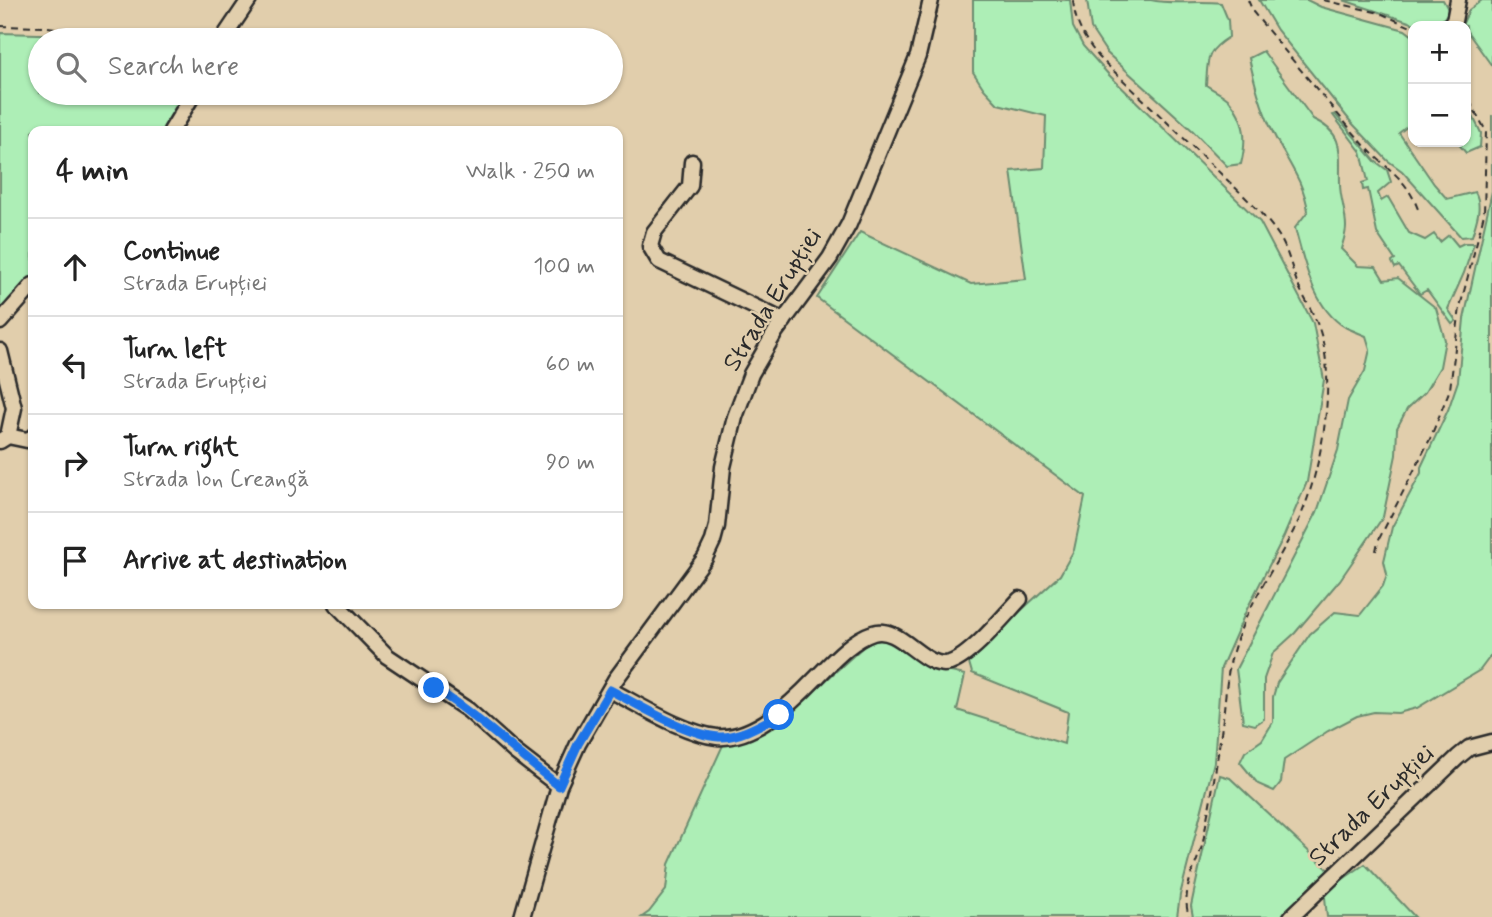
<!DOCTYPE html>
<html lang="en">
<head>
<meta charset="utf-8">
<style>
	body { margin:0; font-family:Mynerve,sans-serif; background:#f6f6f6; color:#222 }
	.controls { position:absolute; right:21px; top:21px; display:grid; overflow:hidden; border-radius:14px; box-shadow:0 2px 5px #0004 }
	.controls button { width:63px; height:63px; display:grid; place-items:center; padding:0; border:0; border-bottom:2px solid #e0e0e0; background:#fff; color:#222; font:35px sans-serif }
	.stop { position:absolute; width:21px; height:21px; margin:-16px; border:5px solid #1a73e8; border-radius:50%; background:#fff }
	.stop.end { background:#1a73e8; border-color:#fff; box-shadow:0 2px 7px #0008 }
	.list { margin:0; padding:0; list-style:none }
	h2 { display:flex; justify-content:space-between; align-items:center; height:91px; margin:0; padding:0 28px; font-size:30px }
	h2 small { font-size:23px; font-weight:400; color:#767676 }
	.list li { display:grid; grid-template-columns:46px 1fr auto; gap:21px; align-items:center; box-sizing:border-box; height:98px; padding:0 28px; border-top:2px solid #e0e0e0 }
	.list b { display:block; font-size:26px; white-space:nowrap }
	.list p { margin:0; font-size:23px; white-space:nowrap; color:#767676 }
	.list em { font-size:23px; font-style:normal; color:#767676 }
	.icon { flex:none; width:38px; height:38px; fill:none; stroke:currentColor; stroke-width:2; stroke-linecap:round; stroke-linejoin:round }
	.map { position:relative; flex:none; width:1492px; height:917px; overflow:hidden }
	.search { position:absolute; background:#fff; box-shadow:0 2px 5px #0004; left:28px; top:28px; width:595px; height:77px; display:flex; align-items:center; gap:18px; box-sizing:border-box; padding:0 24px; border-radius:38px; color:#767676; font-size:26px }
	.panel { position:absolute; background:#fff; box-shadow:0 2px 5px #0004; left:28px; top:126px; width:595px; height:483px; border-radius:14px }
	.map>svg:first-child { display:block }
	.green { fill:#adeeb6; stroke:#6c8c70; stroke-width:2 }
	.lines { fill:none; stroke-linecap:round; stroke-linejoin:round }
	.minor-casing { stroke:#2b2b2b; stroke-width:19 }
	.path { stroke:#2b2b2b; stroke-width:2; stroke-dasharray:7 5; stroke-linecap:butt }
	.minor { stroke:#e1ceac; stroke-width:14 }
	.route { stroke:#1a73e8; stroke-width:9 }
	.labels { text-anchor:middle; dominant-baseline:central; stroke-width:5; stroke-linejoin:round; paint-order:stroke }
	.street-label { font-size:26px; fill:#2b2b2b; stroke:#e1ceac }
</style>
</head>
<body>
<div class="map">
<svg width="1492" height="917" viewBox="0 0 1492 917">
	<rect width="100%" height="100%" fill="#e1ceac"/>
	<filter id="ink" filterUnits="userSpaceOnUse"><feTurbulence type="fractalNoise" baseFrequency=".0143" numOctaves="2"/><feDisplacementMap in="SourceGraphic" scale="14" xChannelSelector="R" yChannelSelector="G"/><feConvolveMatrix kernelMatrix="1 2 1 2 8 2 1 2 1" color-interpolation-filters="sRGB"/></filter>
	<g filter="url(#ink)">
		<!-- green -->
		<path class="green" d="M 973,0 L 1070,0 L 1073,27 L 1083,46 L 1109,75 L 1260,222 L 1313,323 L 1324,380 L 1307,482 L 1284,536 L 1247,609 L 1221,668 L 1214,762 L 1180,895 L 1177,917 L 642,917 L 649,912 L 666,890 L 669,864 L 723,745 L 749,737 L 780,722 L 863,647 L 877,639 L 890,642 L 932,668 L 965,675 L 957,710 L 1064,744 L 1068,712 L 972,673 L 968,659 L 1060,575 L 1074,550 L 1085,497 L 817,298 L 860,232 L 971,284 L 1026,279 L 1011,171 L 1044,168 L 1046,116 L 998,104 L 984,89 L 973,72 Z
			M 1087,0 L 1151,0 C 1171,5 1197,0 1221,3 L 1228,20 L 1229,37 C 1205,52 1208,59 1206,85 C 1213,90 1223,94 1229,100 C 1246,120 1247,140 1241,164 L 1227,166 L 1193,131 L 1107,53 L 1091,29 Z
			M 1259,0 L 1307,0 L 1321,7 L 1405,30 L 1413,36 L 1413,122 L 1399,133 L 1434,184 L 1447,199 L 1475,192 C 1483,206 1476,222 1472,236 L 1461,237 L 1402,171 L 1387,160 L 1351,122 L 1277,30 Z
			M 1343,0 L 1443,0 L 1449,11 L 1439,25 L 1421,26 Z
			M 1482,0 L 1492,0 L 1492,66 L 1466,30 L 1466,26 L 1462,25 L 1469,10 Z
			M 0,33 L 77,35 L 123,40 L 40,40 L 40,93 L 188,93 L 163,131 L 33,131 L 33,280 L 0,313 Z
			M 1263,51 L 1313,119 C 1346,134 1339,153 1340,184 C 1340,198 1346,212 1346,227 C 1346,234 1343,242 1341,249 L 1358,266 L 1376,267 L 1384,280 L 1398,278 L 1436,308 L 1445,340 L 1440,367 L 1425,392 L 1407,409 L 1397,428 L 1396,455 L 1383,517 L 1340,580 L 1295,633 L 1273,653 L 1264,679 L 1264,719 L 1255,725 L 1243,722 L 1236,669 L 1317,512 L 1338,450 L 1348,400 L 1365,371 L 1370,349 L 1366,336 C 1359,333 1351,330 1345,327 C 1313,308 1304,261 1295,228 L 1308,211 C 1304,179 1282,155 1270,126 C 1260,104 1254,81 1249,58 Z
			M 1466,102 L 1481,133 L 1480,147 L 1466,153 L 1457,142 L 1466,142 Z
			M 1335,114 L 1375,161 L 1387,170 L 1391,182 L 1378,193 L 1381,201 L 1388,197 L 1409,233 L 1425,240 L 1434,234 L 1440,242 L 1449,235 L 1458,246 L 1464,243 L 1474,243 L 1464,273 L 1448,309 L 1456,321 L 1452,324 L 1427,290 L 1420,294 L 1399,266 L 1395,268 L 1392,262 L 1395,260 L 1377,233 L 1368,189 L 1363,190 L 1362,183 L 1368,181 L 1361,152 L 1333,115 Z
			M 1492,115 L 1492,654 L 1480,670 L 1417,708 L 1398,713 L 1374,712 L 1357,716 L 1328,731 L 1284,760 L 1281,782 L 1274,791 L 1258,784 L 1240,762 L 1245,752 L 1262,740 L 1273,722 L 1273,697 L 1277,683 L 1310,634 L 1335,612 L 1360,615 L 1383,586 L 1387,574 L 1384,561 L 1392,527 L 1421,473 L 1421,467 L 1448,410 L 1458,381 L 1464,319 L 1492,191 Z
			M 1220,775 L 1230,778 L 1331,872 L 1281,917 L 1193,917 L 1191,906 L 1194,892 Z
			M 1365,864 L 1415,917 L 1327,917 L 1325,897 L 1333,886 Z"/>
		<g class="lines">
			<!-- minor casing -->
			<g class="minor-casing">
				<path id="minor" d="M 1449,26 L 1454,21 L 1458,0
					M 222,40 L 249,0
					M 171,131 L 194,93
					M 692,162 L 690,186 L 654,232 L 650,246 L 659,261 L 784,321
					M 0,322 L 33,285
					M 0,351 L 14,408 L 8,436 L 0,441
					M 8,436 L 27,440 L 33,437
					M 336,604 L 387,656 L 468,710 L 515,752 L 559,786
					M 610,690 C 641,706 683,733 717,737 C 754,740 792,703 815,679 C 831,663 851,640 873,633 C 900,624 924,671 950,663 C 971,656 1004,616 1020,599
					M 522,917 L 559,786 L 578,744 L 615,680 L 705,558 L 713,541 L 717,526 L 723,467 L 735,417 L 751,374 L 776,331 L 830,258 L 849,224 L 918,56 L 931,0
					M 1291,917 L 1458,757 L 1469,748 L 1492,742"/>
			</g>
			<!-- path -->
			<path class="path" d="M 1073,0 C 1075,24 1084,39 1099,57 L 1244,196 C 1257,209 1269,221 1279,236 C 1288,250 1292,270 1298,285 C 1304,298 1312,310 1317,323 C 1339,377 1322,469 1299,520 C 1279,561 1251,599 1236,642 C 1226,670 1226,697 1222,726 C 1218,754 1214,782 1209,809 C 1206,821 1205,834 1202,846 C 1194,871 1181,891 1189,917
				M 1248,0 L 1253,12 C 1290,57 1327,102 1365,146 C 1388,171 1407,177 1419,212
				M 1323,0 L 1380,13 L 1413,28
				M 0,26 L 47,27 L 165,40
				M 1376,551 L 1378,541 L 1430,439 L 1450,389 L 1460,307 L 1484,214 L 1486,131 L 1466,95"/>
			<!-- minor -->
			<use href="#minor" class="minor"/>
		</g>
	</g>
	<g class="lines" filter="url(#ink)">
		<!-- route -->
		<path class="route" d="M 434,688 C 479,717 517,753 559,786 L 578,744 L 610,690 C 638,705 688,735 719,737 C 739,738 762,724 779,715"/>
	</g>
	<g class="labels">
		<!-- street labels -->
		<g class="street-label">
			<text transform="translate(773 300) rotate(-58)">Strada Erupției</text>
			<text transform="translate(1372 806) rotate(-44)">Strada Erupției</text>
		</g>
	</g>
</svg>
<div class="controls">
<button>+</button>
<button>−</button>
</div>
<div class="stop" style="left:779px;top:715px"></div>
<div class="stop end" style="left:434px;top:688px"></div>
<div class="search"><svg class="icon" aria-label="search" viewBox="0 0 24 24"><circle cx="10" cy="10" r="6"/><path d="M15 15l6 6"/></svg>Search here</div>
<section class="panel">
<h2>4 min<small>Walk · 250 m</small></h2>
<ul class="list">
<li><svg class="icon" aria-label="ahead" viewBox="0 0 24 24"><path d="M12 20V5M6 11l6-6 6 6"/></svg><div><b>Continue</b><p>Strada Erupției</p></div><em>100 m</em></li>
<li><svg class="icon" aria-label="left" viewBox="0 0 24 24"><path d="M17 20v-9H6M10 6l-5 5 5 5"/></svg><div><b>Turn left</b><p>Strada Erupției</p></div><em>60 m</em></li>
<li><svg class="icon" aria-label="right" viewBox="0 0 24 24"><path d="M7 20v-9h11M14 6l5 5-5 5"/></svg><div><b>Turn right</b><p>Strada Ion Creangă</p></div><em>90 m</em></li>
<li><svg class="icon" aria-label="arrive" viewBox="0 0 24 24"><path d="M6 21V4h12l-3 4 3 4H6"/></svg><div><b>Arrive at destination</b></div></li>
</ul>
</section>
</div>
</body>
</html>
